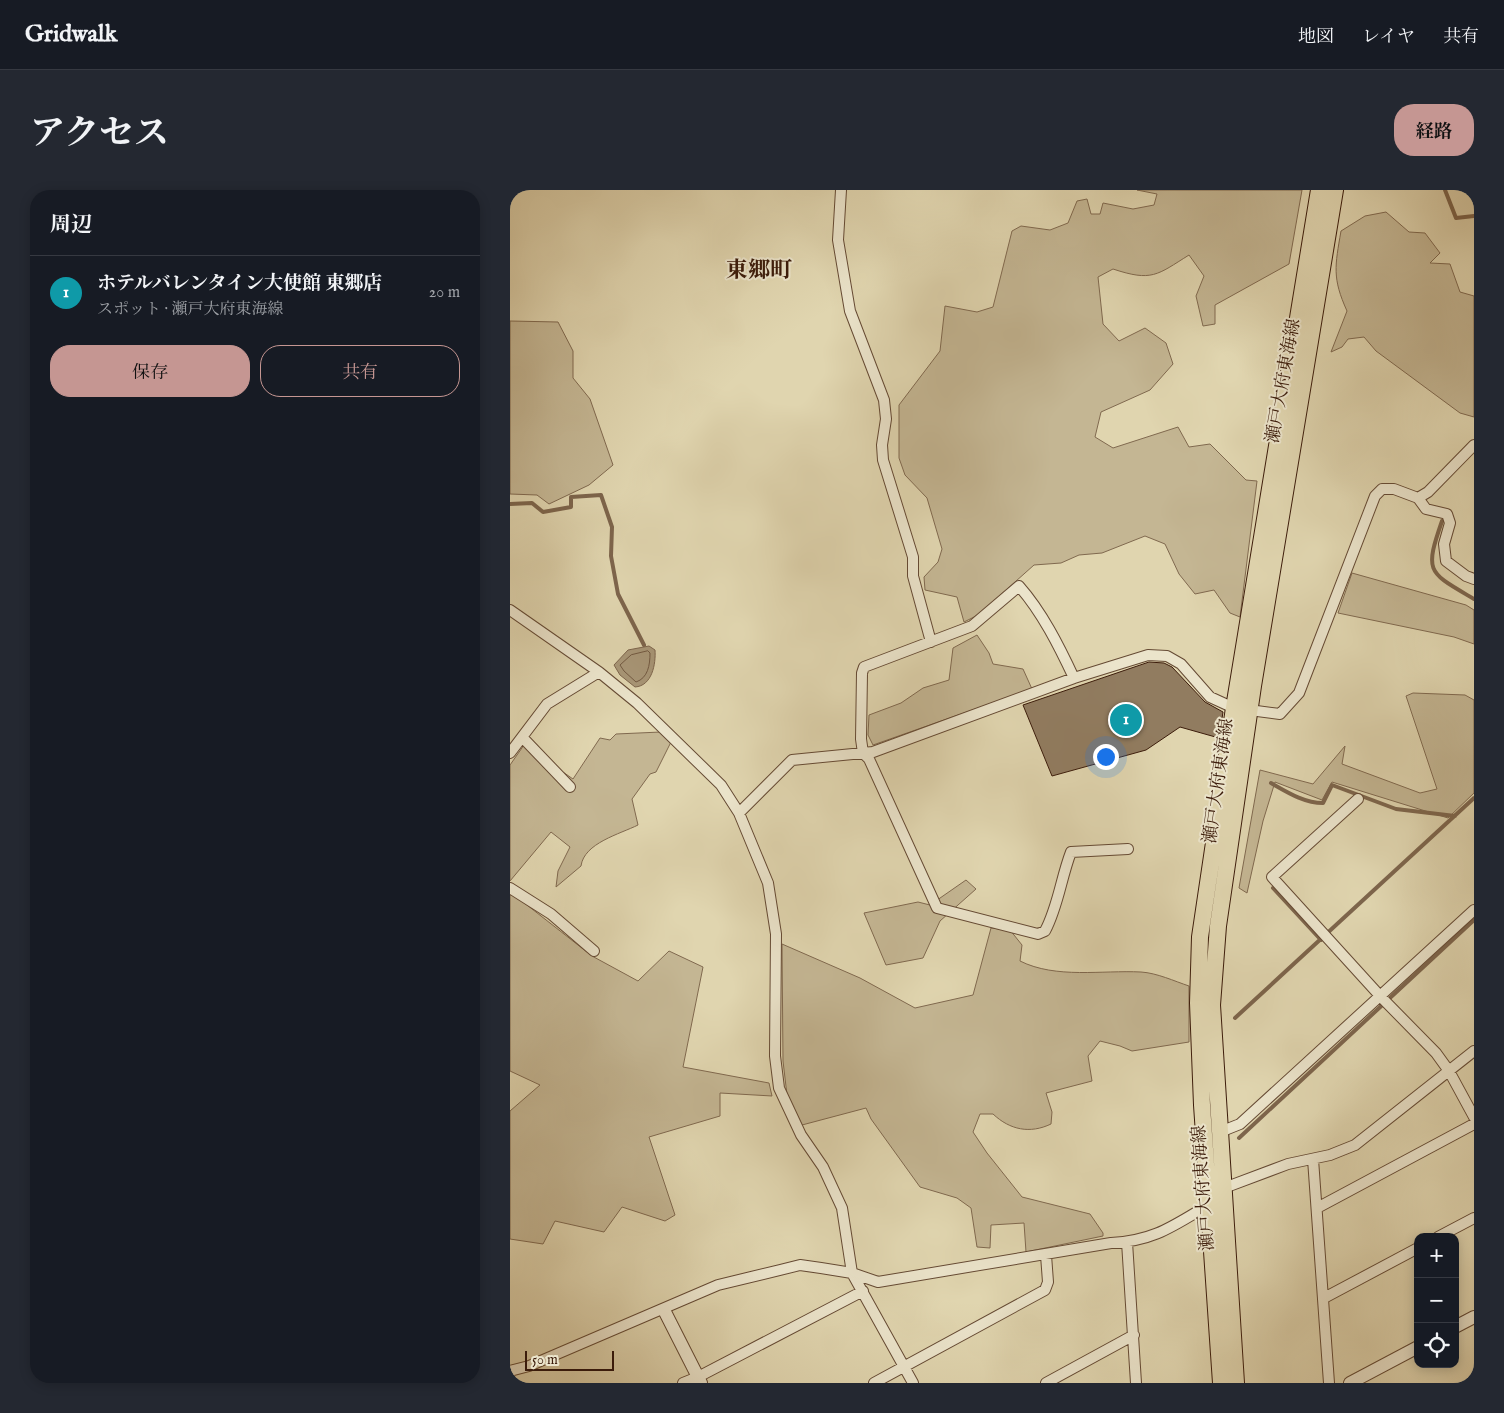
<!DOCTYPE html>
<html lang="ja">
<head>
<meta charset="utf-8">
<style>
	body { margin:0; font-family:"IM FELL English","Noto Serif JP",serif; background:#242831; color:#f1f3f6 }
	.controls { position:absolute; right:15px; bottom:15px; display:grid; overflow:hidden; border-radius:10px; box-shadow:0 2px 12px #0003 }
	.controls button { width:45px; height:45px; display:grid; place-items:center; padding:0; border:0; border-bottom:1px solid #363941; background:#171b24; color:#f1f3f6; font:25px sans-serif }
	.scale { position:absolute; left:15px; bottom:12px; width:89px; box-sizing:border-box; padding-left:5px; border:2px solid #3c1c0b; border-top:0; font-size:14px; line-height:18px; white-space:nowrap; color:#3c1c0b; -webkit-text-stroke:4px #ebe4cb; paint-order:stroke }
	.you { position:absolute; left:595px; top:566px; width:18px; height:18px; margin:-12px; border:4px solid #fff; border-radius:50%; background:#1a73e8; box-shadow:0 0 0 8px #1a73e833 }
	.badge { display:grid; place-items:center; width:32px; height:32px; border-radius:50%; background:#c59692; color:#fff; font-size:16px; font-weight:700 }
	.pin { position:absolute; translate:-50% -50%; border:2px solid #fff; box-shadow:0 1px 5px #0006 }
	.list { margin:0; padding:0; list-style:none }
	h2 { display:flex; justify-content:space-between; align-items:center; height:65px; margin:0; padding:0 20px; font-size:21px }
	h2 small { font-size:16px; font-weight:400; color:#9ea1a6 }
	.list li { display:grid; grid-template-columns:32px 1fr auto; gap:15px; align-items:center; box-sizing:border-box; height:75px; padding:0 20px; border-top:1px solid #363941 }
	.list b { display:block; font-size:19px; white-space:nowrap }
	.list p { margin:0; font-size:16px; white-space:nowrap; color:#9ea1a6 }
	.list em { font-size:16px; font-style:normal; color:#9ea1a6 }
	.actions { display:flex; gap:10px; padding:15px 20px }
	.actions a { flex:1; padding:11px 0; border:1px solid #c59692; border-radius:20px; text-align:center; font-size:18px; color:#c59692 }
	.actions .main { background:#c59692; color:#111 }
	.icon { flex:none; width:28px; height:28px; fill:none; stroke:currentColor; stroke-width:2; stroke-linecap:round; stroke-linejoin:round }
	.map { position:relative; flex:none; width:964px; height:1193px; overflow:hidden; border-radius:20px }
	header { display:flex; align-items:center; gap:30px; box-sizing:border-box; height:70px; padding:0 25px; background:#171b24; border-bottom:1px solid #363941 }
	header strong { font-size:24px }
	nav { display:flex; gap:28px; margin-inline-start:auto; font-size:18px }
	.intro { display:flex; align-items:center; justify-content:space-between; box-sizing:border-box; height:120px; padding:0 30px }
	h1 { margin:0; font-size:35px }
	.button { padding:12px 22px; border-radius:20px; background:#c59692; color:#111; font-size:18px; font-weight:700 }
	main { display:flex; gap:30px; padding:0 30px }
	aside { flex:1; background:#171b24; border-radius:20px; box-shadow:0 2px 12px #0003 }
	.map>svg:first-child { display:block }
	.green { fill:#c4b693; stroke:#80694f }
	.water { fill:#a89677; stroke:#7d654c }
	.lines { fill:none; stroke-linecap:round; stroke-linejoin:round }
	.shore { stroke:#725941; stroke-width:1 }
	.stream { stroke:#7d654c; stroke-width:4 }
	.building { fill:#917c60; stroke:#3c1c0b }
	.minor-casing { stroke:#654a34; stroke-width:12 }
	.tertiary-casing { stroke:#654a34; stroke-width:14 }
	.primary-casing { stroke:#3c1c0b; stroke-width:18 }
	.minor { stroke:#ebe4cb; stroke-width:10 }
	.tertiary { stroke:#ebe4cb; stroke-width:12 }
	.primary { stroke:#e0d5af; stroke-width:16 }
	.labels { text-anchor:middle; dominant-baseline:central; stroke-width:4; stroke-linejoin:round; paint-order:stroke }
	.street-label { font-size:18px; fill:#3c1c0b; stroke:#ebe4cb }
	.district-label { font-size:22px; font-weight:bold; fill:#3c1c0b; stroke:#ebe4cb }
</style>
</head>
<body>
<header>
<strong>Gridwalk</strong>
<nav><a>地図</a><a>レイヤ</a><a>共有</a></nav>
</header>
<div class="intro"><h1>アクセス</h1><a class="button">経路</a></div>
<main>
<aside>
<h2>周辺<small></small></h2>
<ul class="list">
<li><span class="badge" style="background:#0f9aa8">1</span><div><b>ホテルバレンタイン大使館 東郷店</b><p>スポット · 瀬戸大府東海線</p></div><em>20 m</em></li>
</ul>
<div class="actions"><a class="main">保存</a><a>共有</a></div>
</aside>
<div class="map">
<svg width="964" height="1193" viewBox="0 0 964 1193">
	<rect width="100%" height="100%" fill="#e0d5af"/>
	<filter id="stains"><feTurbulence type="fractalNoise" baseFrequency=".004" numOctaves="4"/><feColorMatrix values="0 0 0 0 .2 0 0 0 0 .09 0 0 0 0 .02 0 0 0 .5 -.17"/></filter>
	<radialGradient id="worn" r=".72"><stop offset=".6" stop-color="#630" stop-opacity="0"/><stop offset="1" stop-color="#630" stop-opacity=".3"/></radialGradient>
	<!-- green -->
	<path class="green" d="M 627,0 L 792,0 L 779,74 L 705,115 L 705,134 L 693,136 L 686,106 L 694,86 L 679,65 C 647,85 642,92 603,79 L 588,87 L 593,134 L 609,151 L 635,138 L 656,153 L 663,174 L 640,200 L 591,222 L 585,247 L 603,258 L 668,237 L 679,257 L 700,254 L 736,290 L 747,291 L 730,427 L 720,423 L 704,400 L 685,404 L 669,384 L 655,354 L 635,346 L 592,363 L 569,365 L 551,373 L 524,375 L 468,425 L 454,432 L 447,407 L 415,400 L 414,387 L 428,372 L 432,359 L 417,308 L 395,285 L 389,268 L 389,215 L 430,161 L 435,116 L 467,122 L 483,117 L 502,41 L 511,36 L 540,40 L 558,33 L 567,11 L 577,9 L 581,24 L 590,24 L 593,13 L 623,19 L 644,15 L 647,4 Z
		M 876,22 L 899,42 L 915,43 L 930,63 L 920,73 L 940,74 L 950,102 L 964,106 L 964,227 L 950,223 L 866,161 L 854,147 L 838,149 L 832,157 L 821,162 L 837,121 C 822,88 825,76 831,41 L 855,26 Z
		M 0,131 L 48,132 L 63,161 L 63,188 L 80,209 L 103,275 L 79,295 L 39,314 L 27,305 L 0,304 Z
		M 842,383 L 956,415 L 964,420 L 964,454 L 944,447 L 828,423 Z
		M 467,445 L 479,463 L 483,474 L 513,479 L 522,499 L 363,555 L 358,545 L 359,525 L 391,513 L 413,498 L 439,490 L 443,458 Z
		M 903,503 L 955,505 L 964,510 L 964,603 L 938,628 L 822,592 L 812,610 L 765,592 L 753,631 L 737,703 L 729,698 L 750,580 L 803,594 L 835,556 L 832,574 L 910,603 L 927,599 L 896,506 Z
		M 151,542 L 161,552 L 146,582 L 140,584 L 122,609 L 128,635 C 110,644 74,653 71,676 L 46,697 L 48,681 L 60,657 L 41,642 L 0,691 L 0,575 L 14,555 L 63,589 L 90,548 L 100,550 L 106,544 Z
		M 456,690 L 466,699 L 430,731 L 413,768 L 376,775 L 354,723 L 408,712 L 420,715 Z
		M 3,704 L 82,766 L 128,791 L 159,761 L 193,777 L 173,877 L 259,893 L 262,906 L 210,903 L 210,926 L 139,947 L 165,1025 L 155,1031 L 112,1017 L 94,1042 L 45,1031 L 33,1054 L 0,1049 L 0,921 L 30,895 L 0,881 L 0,705 Z
		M 481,738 L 500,740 L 512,755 L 510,771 C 546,789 592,780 631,782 C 647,783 664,791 679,796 L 679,852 L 622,861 L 610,856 L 590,851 L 578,866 L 582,891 L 536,903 L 542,922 L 541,934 C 520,944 500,940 483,924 L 470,924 L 463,942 L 477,963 L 512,1007 L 580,1024 L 593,1043 L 593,1046 L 516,1062 L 514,1033 L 481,1035 L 480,1058 L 467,1057 L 461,1018 L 447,1008 L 410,997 L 361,929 L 356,918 L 292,935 L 277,905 L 273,871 L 272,754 L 350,788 L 405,818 L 463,805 Z"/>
	<!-- water -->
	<path class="water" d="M 139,456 L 145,460 C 146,474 142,496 125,497 L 110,485 L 104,475 L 118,460 Z"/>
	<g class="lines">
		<!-- shore -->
		<path class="shore" d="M 138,461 L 140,463 C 140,475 138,488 126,492 L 114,481 L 110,475 L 121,465 Z"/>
		<!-- stream -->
		<path class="stream" d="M 935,0 L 946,28 L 964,26
			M 0,314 L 22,313 L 33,322 L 61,317 L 61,307 L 91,305 L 102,337 L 101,366 L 108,404 L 134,455
			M 932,331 C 914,383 918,382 964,409
			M 761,593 C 777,602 794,613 813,613 L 822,595 L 886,619 L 945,626
			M 763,698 L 811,750
			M 725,828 L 964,608
			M 729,948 L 964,730"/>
	</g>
	<!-- building -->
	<path class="building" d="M 639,472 L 654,473 L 662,477 L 695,512 L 713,522 L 709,548 L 670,537 L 636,560 L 542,586 L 513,515 Z"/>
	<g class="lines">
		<!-- minor casing -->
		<g class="minor-casing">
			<path id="minor" d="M 331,0 L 328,50 L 340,121 L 374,210 L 376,229 L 372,255 L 373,270 L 403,367 L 403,386 L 421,452
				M 908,308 L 916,319 L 937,324 L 940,333 L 934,354 L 936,371 L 956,386 L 964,389
				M 0,420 L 89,482 L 127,513 L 211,595 L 229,623 L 258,693 L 266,744 L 265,866 L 269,898 L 291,945 L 313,977 L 332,1018 L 342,1083 L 403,1193
				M 564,488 C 549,456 532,422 509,396 L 462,436 L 354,477 L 352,483 L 351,549 L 353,563 L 359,569 L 427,718 L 528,744 L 535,741 C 548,717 551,688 561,662 L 618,659
				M 12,547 L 60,597
				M 0,563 L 37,514 L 89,482
				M 848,609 L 762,687 L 871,807 L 926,863 L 939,881 L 964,927
				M 229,623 L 282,570 L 363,562 L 564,488 L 638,465 L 657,466 L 671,474 L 700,507 L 724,518 L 770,524 L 789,503 L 865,306 L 872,299 L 884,299 L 908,308 L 918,302 L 964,255
				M 0,698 L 41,724 L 84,761
				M 710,942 L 730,934 L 964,720
				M 803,969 L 819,1193
				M 714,998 L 778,974 L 820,965 L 845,955 L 964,861
				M 807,1018 L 964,934
				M 928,1047 L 964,1028
				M 617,1052 L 626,1193
				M 814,1108 L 908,1058
				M 0,1181 L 19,1176 L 208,1095 L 270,1080 L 290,1075 L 311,1078 L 342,1083 L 368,1092 L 601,1053 C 644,1051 663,1036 700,1014
				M 173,1193 L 188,1187 L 353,1101
				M 364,1193 L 535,1100 L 538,1092 L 536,1065
				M 536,1193 L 624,1145"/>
		</g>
		<!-- tertiary casing -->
		<g class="tertiary-casing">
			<path id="tertiary" d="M 154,1120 L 191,1193
				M 945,1137 L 964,1127
				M 840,1193 L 908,1157"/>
		</g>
		<!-- primary casing -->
		<g class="primary-casing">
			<path id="primary" d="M 711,1193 L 692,915 L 688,813 L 690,747 L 724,518 L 809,0
				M 726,1193 L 702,815 L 708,736 L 743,496 L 825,0"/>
		</g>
		<!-- minor -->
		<use href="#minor" class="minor"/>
		<!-- tertiary -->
		<use href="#tertiary" class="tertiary"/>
		<!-- primary -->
		<use href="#primary" class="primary"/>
	</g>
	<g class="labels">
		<!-- street labels -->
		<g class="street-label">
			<text transform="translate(774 191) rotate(-80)">瀬戸大府東海線</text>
			<text transform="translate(709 591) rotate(-82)">瀬戸大府東海線</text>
			<text transform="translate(694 998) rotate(-94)">瀬戸大府東海線</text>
		</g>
		<!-- district labels -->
		<g class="district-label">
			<text x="249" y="81">東郷町</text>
		</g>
	</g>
	<rect width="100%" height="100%" filter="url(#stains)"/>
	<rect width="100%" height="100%" fill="url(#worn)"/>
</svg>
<div class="controls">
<button>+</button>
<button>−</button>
<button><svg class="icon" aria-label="locate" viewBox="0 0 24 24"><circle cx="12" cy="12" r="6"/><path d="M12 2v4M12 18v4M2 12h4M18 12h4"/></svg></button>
</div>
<div class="scale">50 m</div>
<div class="you"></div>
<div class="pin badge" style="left:616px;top:530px;background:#0f9aa8">1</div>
</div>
</main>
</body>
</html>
